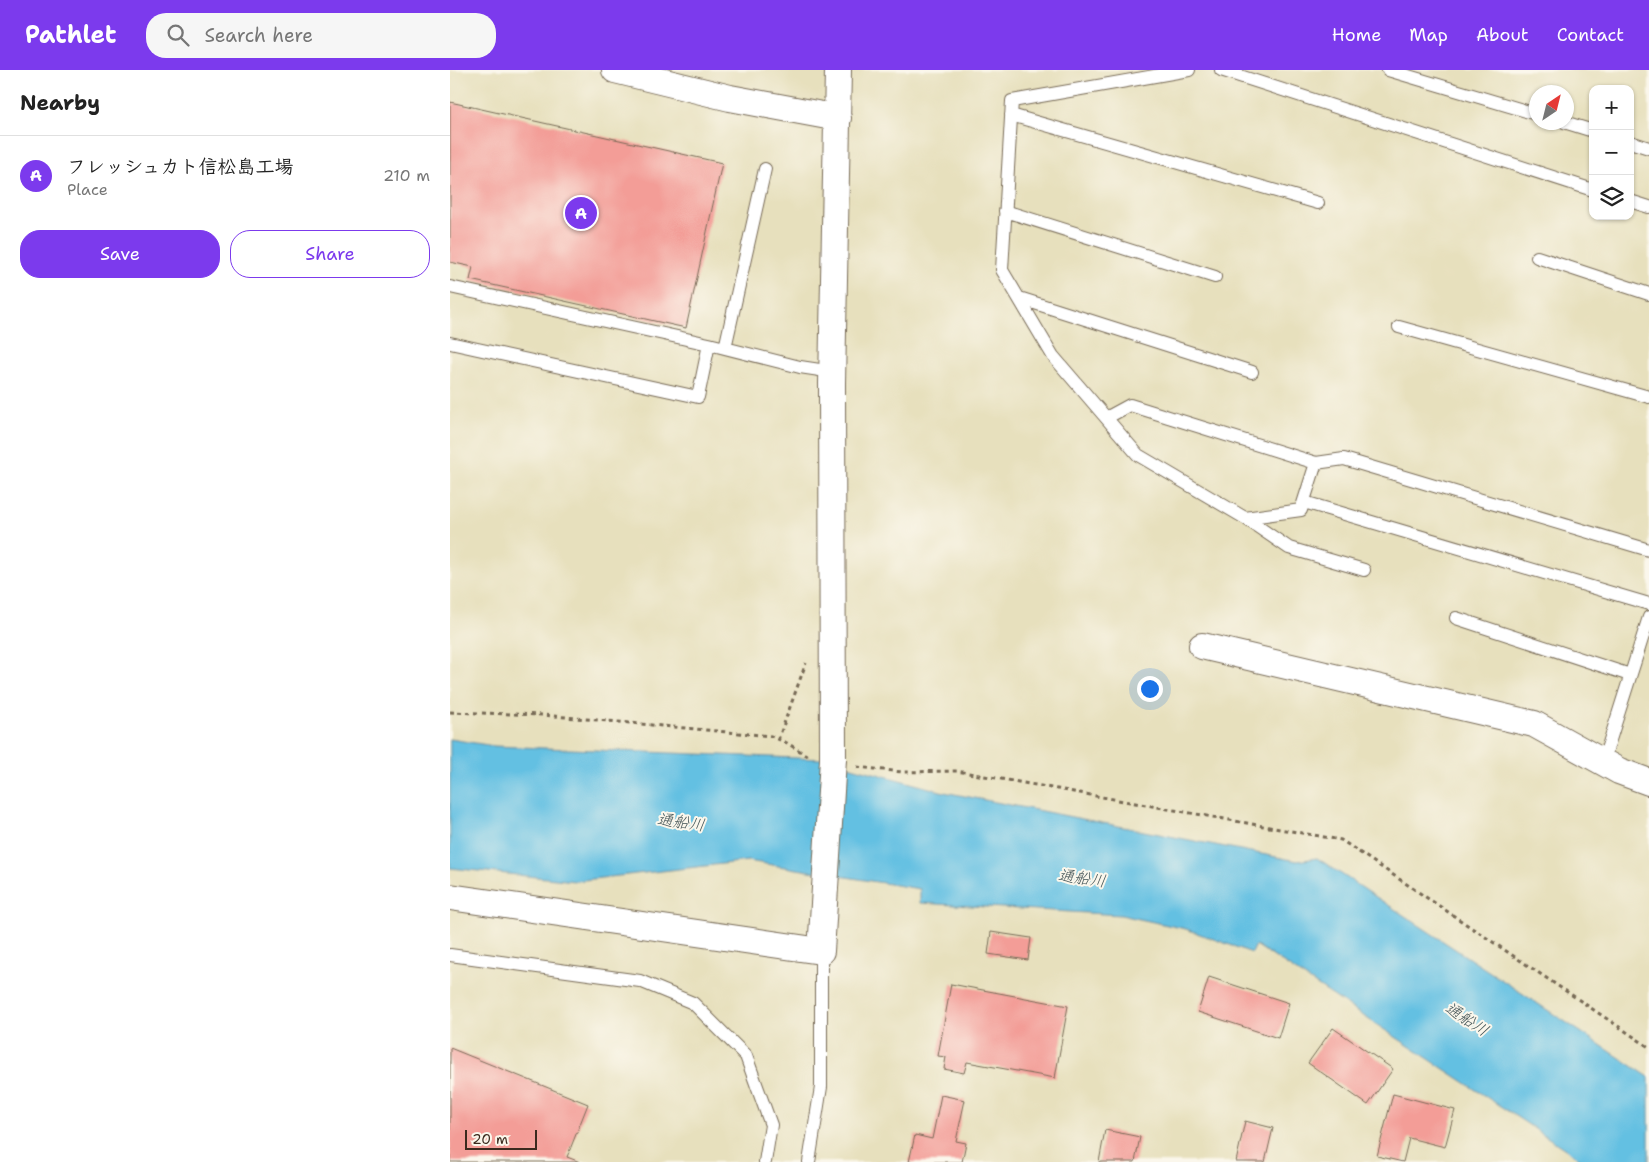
<!DOCTYPE html>
<html lang="en">
<head>
<meta charset="utf-8">
<style>
	body { margin:0; font-family:"Shantell Sans","Klee One",sans-serif; background:#f6f6f6; color:#222 }
	.controls { position:absolute; right:15px; top:15px; display:grid; overflow:hidden; border-radius:10px; box-shadow:0 1px 4px #0004 }
	.controls button { width:45px; height:45px; display:grid; place-items:center; padding:0; border:0; border-bottom:1px solid #e0e0e0; background:#fff; color:#222; font:25px sans-serif }
	.compass { position:absolute; left:1079px; top:15px; width:45px; height:45px; border-radius:50%; background:#fff; box-shadow:0 1px 4px #0004; rotate:35deg }
	.scale { position:absolute; left:15px; bottom:12px; width:72px; box-sizing:border-box; padding-left:5px; border:2px solid #3b2a1e; border-top:0; font-size:14px; line-height:18px; white-space:nowrap; color:#3b2a1e; -webkit-text-stroke:4px #fbf7ec; paint-order:stroke }
	.you { position:absolute; left:699px; top:618px; width:18px; height:18px; margin:-12px; border:4px solid #fff; border-radius:50%; background:#1a73e8; box-shadow:0 0 0 8px #1a73e833 }
	.badge { display:grid; place-items:center; width:32px; height:32px; border-radius:50%; background:#7c3aed; color:#fff; font-size:16px; font-weight:700 }
	.pin { position:absolute; translate:-50% -50%; border:2px solid #fff; box-shadow:0 1px 5px #0006 }
	.list { margin:0; padding:0; list-style:none }
	h2 { display:flex; justify-content:space-between; align-items:center; height:65px; margin:0; padding:0 20px; font-size:21px }
	h2 small { font-size:16px; font-weight:400; color:#767676 }
	.list li { display:grid; grid-template-columns:32px 1fr auto; gap:15px; align-items:center; box-sizing:border-box; height:80px; padding:0 20px; border-top:1px solid #e0e0e0 }
	.list b { display:block; font-size:19px; white-space:nowrap }
	.list p { margin:0; font-size:16px; white-space:nowrap; color:#767676 }
	.list em { font-size:16px; font-style:normal; color:#767676 }
	.actions { display:flex; gap:10px; padding:15px 20px }
	.actions a { flex:1; padding:11px 0; border:1px solid #7c3aed; border-radius:20px; text-align:center; font-size:18px; color:#7c3aed }
	.actions .main { background:#7c3aed; color:#fff }
	.icon { flex:none; width:28px; height:28px; fill:none; stroke:currentColor; stroke-width:2; stroke-linecap:round; stroke-linejoin:round }
	.map { position:relative; flex:none; width:1199px; height:1092px; overflow:hidden }
	header { display:flex; align-items:center; gap:30px; box-sizing:border-box; height:70px; padding:0 25px; background:#7c3aed; color:#fff }
	header strong { font-size:24px }
	nav { display:flex; gap:28px; margin-inline-start:auto; font-size:18px }
	.search { width:350px; height:45px; background:#f6f6f6; display:flex; align-items:center; gap:12px; box-sizing:border-box; padding:0 18px; border-radius:20px; color:#767676; font-size:19px }
	main { display:flex }
	aside { flex:1; background:#fff }
	.map>svg:first-child { display:block }
	.water { fill:#64c0e2; stroke:#507580 }
	.building { fill:#f39d97 }
	.lines { fill:none; stroke-linecap:round; stroke-linejoin:round }
	.lane-casing { stroke:#776a56; stroke-width:14 }
	.street-casing { stroke:#776a56; stroke-width:28 }
	.path { stroke:#776a56; stroke-width:3; stroke-dasharray:4 4; stroke-linecap:butt }
	.lane { stroke:#fff; stroke-width:12 }
	.street { stroke:#fff; stroke-width:26 }
	.street-bridge-casing { stroke:#776a56; stroke-width:28; stroke-linecap:butt }
	.street-bridge { stroke:#fff; stroke-width:26 }
	.labels { text-anchor:middle; dominant-baseline:central; stroke-width:4; stroke-linejoin:round; paint-order:stroke }
	.water-label { font-size:16px; font-style:italic; fill:#475759; stroke:#fbf7ec }
</style>
</head>
<body>
<header>
<strong>Pathlet</strong>
<div class="search"><svg class="icon" aria-label="search" viewBox="0 0 24 24"><circle cx="10" cy="10" r="6"/><path d="M15 15l6 6"/></svg>Search here</div>
<nav><a>Home</a><a>Map</a><a>About</a><a>Contact</a></nav>
</header>
<main>
<aside>
<h2>Nearby<small></small></h2>
<ul class="list">
<li><span class="badge">A</span><div><b>フレッシュカト信松島工場</b><p>Place</p></div><em>210 m</em></li>
</ul>
<div class="actions"><a class="main">Save</a><a>Share</a></div>
</aside>
<div class="map">
<svg width="1199" height="1092" viewBox="0 0 1199 1092">
	<rect width="100%" height="100%" fill="#fbf7ec"/>
	<filter id="ink" filterUnits="userSpaceOnUse"><feTurbulence type="fractalNoise" baseFrequency=".02" numOctaves="2"/><feDisplacementMap in="SourceGraphic" scale="10" xChannelSelector="R" yChannelSelector="G"/><feConvolveMatrix kernelMatrix="1 2 1 2 8 2 1 2 1" color-interpolation-filters="sRGB"/></filter>
	<filter id="wash" filterUnits="userSpaceOnUse"><feTurbulence type="fractalNoise" baseFrequency=".0096" numOctaves="4" result="noise"/><feDisplacementMap in="SourceGraphic" scale="20" xChannelSelector="R" yChannelSelector="G"/><feGaussianBlur stdDeviation="1.12" result="paint"/><feColorMatrix in="noise" values="0 0 0 0 0 0 0 0 0 0 0 0 0 0 0 0 0 1.4 0 .05"/><feComposite in="paint" operator="in"/></filter>
	<g filter="url(#wash)">
		<rect width="100%" height="100%" fill="#e7e0bd"/>
		<!-- water -->
		<path class="water" d="M 0,669 L 44,676 L 372,689 L 494,722 L 847,791 L 867,788 L 1199,1007 L 1199,1092 L 1135,1092 L 806,875 L 802,883 L 736,859 L 671,845 L 470,833 L 470,819 L 298,791 L 125,811 L 0,798 Z"/>
		<g id="blocks">
			<!-- building -->
			<path class="building" d="M 0,32 L 272,93 L 236,258 L 20,210 L 23,197 L 0,192 Z
				M 541,862 L 581,868 L 578,890 L 538,884 Z
				M 759,907 L 839,933 L 828,968 L 748,942 Z
				M 501,914 L 618,936 L 605,1008 L 517,992 L 514,1003 L 494,999 L 496,987 L 488,986 Z
				M 883,958 L 943,999 L 918,1035 L 858,993 Z
				M 0,978 L 138,1034 L 117,1087 L 130,1092 L 0,1092 Z
				M 943,1024 L 1005,1040 L 995,1077 L 959,1068 L 953,1092 L 927,1086 Z
				M 491,1025 L 515,1030 L 506,1071 L 516,1073 L 512,1092 L 459,1092 L 465,1065 L 482,1069 Z
				M 795,1051 L 823,1058 L 815,1092 L 786,1092 Z
				M 655,1060 L 690,1067 L 685,1092 L 649,1092 Z"/>
		</g>
	</g>
	<g filter="url(#ink)">
		<use href="#blocks" fill-opacity="0" stroke="#776a56" stroke-width="1"/>
		<g class="lines">
			<!-- lane casing -->
			<g class="lane-casing">
				<path id="lane" d="M 739,0 L 562,31 L 552,200 L 603,286 L 688,385 L 795,448 L 851,440 L 866,393 L 894,389 L 1199,480
					M 771,0 L 1143,120
					M 938,0 L 1086,44
					M 561,45 L 868,133
					M 1114,52 L 1143,61
					M 1180,72 L 1199,78
					M 1180,131 L 1199,137
					M 555,141 L 765,207
					M 1087,187 L 1199,224
					M 0,217 L 259,274
					M 569,228 L 802,302
					M 949,257 L 1199,327
					M 0,273 L 248,327 L 259,274 L 350,297 L 383,302
					M 275,278 L 315,99
					M 656,348 L 680,335 L 866,393
					M 854,432 L 1199,534
					M 795,448 L 839,478 L 914,500
					M 1006,548 L 1180,605
					M 1153,692 L 1199,547
					M 0,885 L 190,911 L 243,933 L 296,986 L 321,1055 L 315,1092
					M 359,1092 L 371,1017 L 371,881"/>
			</g>
			<!-- street casing -->
			<g class="street-casing">
				<path id="street" d="M 165,0 L 280,28 L 388,48
					M 752,576 L 1084,654 L 1169,701 L 1199,712
					M 383,689 L 382,314 L 388,0
					M 0,827 L 371,881 L 375,818"/>
			</g>
			<!-- path -->
			<path class="path" d="M 0,642 L 93,645 L 321,666 L 337,673 L 358,686
				M 328,670 L 356,593
				M 407,697 L 452,702 L 507,701 L 891,770 L 1199,977"/>
			<!-- lane -->
			<use href="#lane" class="lane"/>
			<!-- street -->
			<use href="#street" class="street"/>
			<!-- street-bridge casing -->
			<g class="street-bridge-casing">
				<path id="street-bridge" d="M 375,818 L 383,689"/>
			</g>
			<!-- street-bridge -->
			<use href="#street-bridge" class="street-bridge"/>
		</g>
	</g>
	<g class="labels">
		<!-- water labels -->
		<g class="water-label">
			<text transform="translate(231 752) rotate(8)">通船川</text>
			<text transform="translate(632 808) rotate(8)">通船川</text>
			<text transform="translate(1017 949) rotate(33)">通船川</text>
		</g>
	</g>
</svg>
<div class="controls">
<button>+</button>
<button>−</button>
<button><svg class="icon" aria-label="layers" viewBox="0 0 24 24"><path d="M12 4l9 5-9 5-9-5zM3 14l9 5 9-5"/></svg></button>
</div>
<svg class="compass" viewBox="-18 -18 36 36"><path d="M0-13l5 13h-10z" fill="#e53935"/><path d="M0 13l5-13h-10z" fill="#767676"/></svg>
<div class="scale">20 m</div>
<div class="you"></div>
<div class="pin badge" style="left:131px;top:143px">A</div>
</div>
</main>
</body>
</html>
